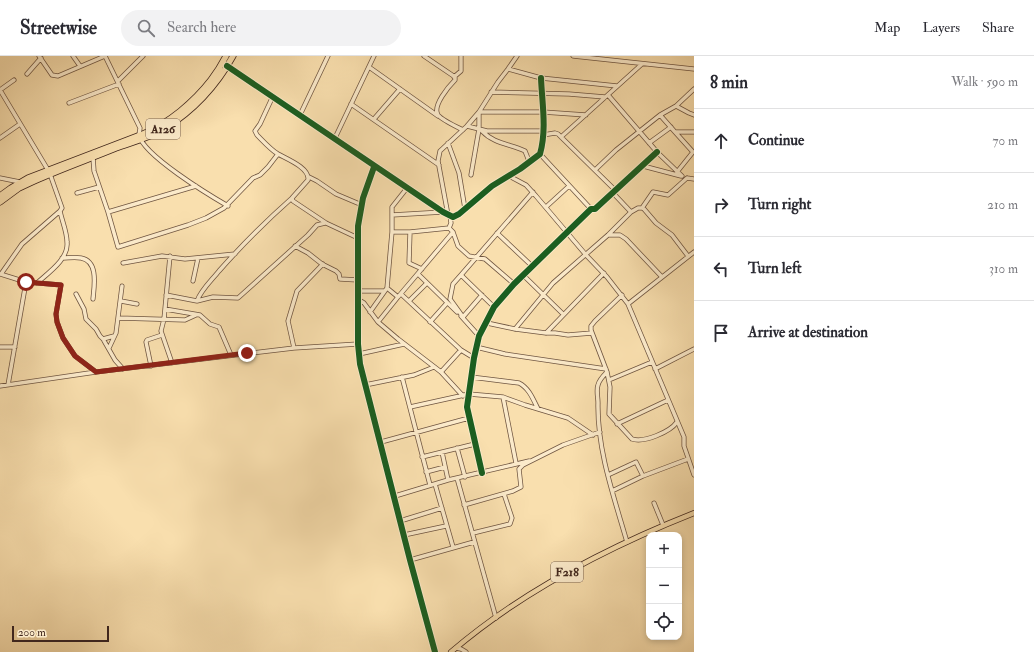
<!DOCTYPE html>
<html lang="en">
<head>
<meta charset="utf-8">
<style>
	body { margin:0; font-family:"IM FELL Double Pica",serif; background:#f2f2f3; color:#2b2b33 }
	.controls { position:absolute; right:12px; bottom:12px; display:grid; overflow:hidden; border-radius:8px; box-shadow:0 2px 6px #0003 }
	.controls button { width:36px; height:36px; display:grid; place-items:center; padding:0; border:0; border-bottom:1px solid #e1e1e2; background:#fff; color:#2b2b33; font:20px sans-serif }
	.scale { position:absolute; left:12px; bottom:10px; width:97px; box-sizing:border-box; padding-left:4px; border:2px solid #41271d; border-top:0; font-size:11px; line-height:14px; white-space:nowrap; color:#41271d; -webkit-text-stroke:3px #fbeaca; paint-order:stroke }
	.stop { position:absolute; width:12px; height:12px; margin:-9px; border:3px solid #8f2418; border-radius:50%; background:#fff }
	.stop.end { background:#8f2418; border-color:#fff; box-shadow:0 1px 4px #0008 }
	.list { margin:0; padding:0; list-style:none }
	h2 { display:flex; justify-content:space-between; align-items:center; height:52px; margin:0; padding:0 16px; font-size:17px }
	h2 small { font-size:13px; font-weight:400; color:#7c7c81 }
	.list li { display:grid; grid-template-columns:26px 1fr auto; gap:12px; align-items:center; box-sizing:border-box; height:64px; padding:0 16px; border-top:1px solid #e1e1e2 }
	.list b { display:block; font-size:15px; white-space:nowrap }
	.list em { font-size:13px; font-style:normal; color:#7c7c81 }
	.icon { flex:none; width:22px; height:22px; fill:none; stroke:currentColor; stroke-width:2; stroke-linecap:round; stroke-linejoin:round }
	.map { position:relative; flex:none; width:694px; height:596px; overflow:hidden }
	header { display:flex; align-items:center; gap:24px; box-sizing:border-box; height:56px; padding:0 20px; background:#fff; border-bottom:1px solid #e1e1e2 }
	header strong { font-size:19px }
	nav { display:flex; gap:22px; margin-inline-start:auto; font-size:14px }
	.search { width:280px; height:36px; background:#f2f2f3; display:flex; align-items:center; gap:10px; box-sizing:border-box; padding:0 14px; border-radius:22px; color:#7c7c81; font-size:15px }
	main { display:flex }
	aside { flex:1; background:#fff }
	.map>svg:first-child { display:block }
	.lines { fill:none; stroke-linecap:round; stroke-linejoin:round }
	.minor-casing { stroke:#6f5541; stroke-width:5 }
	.major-casing { stroke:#41271d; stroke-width:6 }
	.highway-casing { stroke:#41271d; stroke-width:7 }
	.minor { stroke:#fbeaca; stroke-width:3.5 }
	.major { stroke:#f9dfae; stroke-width:4.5 }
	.highway { stroke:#f9dfae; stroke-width:5.5 }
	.cycleway-casing { stroke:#fbeaca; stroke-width:8 }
	.cycleway { stroke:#1b5e20; stroke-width:6 }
	.route { stroke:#8f2418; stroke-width:5 }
	.labels { text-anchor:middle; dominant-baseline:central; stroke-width:3; stroke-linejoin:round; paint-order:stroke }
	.shield { fill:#fbeaca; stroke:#796251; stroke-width:1 }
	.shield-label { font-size:12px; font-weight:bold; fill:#41271d }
</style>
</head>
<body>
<header>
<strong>Streetwise</strong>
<div class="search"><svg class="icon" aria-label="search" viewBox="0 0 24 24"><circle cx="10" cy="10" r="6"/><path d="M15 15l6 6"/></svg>Search here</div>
<nav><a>Map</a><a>Layers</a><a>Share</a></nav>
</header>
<main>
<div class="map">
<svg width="694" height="596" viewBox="0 0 694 596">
	<rect width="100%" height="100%" fill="#f9dfae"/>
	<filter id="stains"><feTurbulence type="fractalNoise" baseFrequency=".005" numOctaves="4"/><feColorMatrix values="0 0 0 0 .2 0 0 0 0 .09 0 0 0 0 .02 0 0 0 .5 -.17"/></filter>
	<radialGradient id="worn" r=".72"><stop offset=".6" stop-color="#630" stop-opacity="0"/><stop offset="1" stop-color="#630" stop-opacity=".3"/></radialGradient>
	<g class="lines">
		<!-- minor casing -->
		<g class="minor-casing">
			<path id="minor" d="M 39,0 L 52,19 L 58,20 L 105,0
				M 73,0 L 80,10
				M 105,0 L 140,72 C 140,73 139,78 139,79 C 143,99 209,139 228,150
				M 424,0 L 455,21 L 455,24 C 449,30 432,50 438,59 C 442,64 457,71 463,74
				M 573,0 L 694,13
				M 227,10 L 443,156 L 453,161 L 459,158 L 492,130 L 520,113 L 540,98 C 547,73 542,47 541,22
				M 369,11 L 438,60
				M 508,13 L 541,22 L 617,30
				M 27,18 L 41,2
				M 454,21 L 461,15 L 461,0
				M 118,25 L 143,0
				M 0,34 L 48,114
				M 0,34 L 14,24
				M 491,36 L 569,38 L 605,41
				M 608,39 L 657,96 L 682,120
				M 273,40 L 260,68 L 255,75 L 257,79 C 263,85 271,94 278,98 C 287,103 310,112 308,124 L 292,142 L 293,145 L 326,167 L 358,182
				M 69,47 L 119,28
				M 351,48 L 439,109
				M 676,50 L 689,57 L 694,59
				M 479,56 L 543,56 L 586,59
				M 300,59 L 328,0
				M 660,59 L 675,76 L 694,76
				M 374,63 L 400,33
				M 467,70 L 487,75 L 543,75
				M 482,75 C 494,88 511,88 525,95 L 529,105
				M 675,76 L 693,96 L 677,116
				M 543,79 L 555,77 L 558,78 L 616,135
				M 561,81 L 642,8
				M 0,82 L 20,68
				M 335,82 L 374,0
				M 448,87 L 459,117 L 465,153
				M 649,87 L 671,71
				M 540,98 L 591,153
				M 93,102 L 94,115 L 108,156 L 196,130
				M 643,110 L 681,120
				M 374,111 L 363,142 L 358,170 L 358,288 L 360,308 L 410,504 L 435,596
				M 595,114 L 616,94 L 660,59 L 676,50 L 694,33
				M 471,119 L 479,73 L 479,56
				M 509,120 L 526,129 L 536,140 L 586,199 L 607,221 L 628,248 L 684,381 L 684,390 L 694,419
				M 309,121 L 317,125 L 336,138 L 362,149
				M 0,122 L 20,126
				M 687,122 L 694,123
				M 77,137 L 99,131
				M 613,137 L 631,156
				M 546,151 L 569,130
				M 642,152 L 653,136 L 668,139 L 687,122
				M 108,156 L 118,191 L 188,169 L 206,162 L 224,152 L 253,122 L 260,119 L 268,111 L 278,98
				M 392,159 L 443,156
				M 448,159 L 438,105 L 440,95 L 467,70 L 479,56 L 498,26 L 508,13 L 517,0
				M 449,172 L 451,167 L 450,160
				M 392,176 L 410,176 L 449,172 L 453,176 L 458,190 L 469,200 L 485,203 L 514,228
				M 410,176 L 409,207 L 422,213
				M 497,177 L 532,210
				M 609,179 L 620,179 L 626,183 L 662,221
				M 295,190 L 308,197 L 322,208 L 336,215 L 339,218 L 340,223 L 358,224
				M 170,200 L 164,263 L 161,275 L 172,307
				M 62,202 C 68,202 75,201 81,202 C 99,205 94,231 93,243
				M 123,207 L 162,200 L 185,203 L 235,198
				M 0,218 L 26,226 L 61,229 L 56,258 L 57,266 L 63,282 L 75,300 L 96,316
				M 1,218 L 22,188 L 60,155
				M 418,218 L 457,256
				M 461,219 L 494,251
				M 523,219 L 563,258
				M 193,225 L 198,202
				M 37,227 C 48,217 69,203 67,186 C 67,176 62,165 60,155 L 62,152 L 50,118
				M 387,232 L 398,241
				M 359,235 L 384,235
				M 76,238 L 84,253 L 86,263 L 96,273 L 100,280 L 103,283 L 115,304 L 123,313
				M 401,238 L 461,294 L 474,302
				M 166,239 L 197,245 L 213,241 L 238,242 L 308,179 L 317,169 L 325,167
				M 622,239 L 595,265 L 591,270 L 591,274 L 607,316 L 610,331 L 609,358 L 632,383 C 644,387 670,376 677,366
				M 359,244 L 364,247 L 378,266 L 398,283 L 441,316 L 463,340
				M 121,245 L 137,248
				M 197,245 C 201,234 211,225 219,215 C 242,189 266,165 292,142
				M 409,245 L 427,227
				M 628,248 L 694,196
				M 165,253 L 200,259 L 210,268 L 219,271 L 231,299
				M 370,256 L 387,232 L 392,176 L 392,151 L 407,132
				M 461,260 L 479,280
				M 463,261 L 450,243 L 453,228 L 461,219 L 533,136
				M 463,261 L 482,239
				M 119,262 L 185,264 L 196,259
				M 378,266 L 398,241 L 453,176
				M 430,266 L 447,247
				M 487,267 L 515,273 L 546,277 L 555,277 L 568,279 L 592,277
				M 515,273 L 553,227 L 608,179 L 631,156 L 638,152 L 642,152 L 644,153 L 656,167 L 672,179 L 688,200
				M 546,277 L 604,217
				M 103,283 L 114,280
				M 0,291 L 15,291
				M 476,291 L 505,298 L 606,313
				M 109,292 L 116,277 L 122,230
				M 294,292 L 288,265 L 297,235 L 323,208
				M 359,298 L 404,288
				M 151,310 L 146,286 L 147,284 L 162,279
				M 655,313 L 694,293
				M 441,316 L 461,294
				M 607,316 C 604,319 599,324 598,329 C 596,334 598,341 598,347 C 597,394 614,441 627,486
				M 402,321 L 430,429
				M 471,321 L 519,327 C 529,332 533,343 538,353
				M 609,324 L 652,306
				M 8,329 L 26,226
				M 365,329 L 414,319 L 434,311
				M 0,330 L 96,316 L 294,292 L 358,288
				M 503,341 L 516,407
				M 410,351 L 469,338 L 503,341 L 525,349 L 568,362 L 593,379
				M 617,368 L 668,344
				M 381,386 L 469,362
				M 457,392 L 465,421
				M 442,396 L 448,424
				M 422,401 L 475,388
				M 426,416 L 445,411
				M 482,417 L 467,351 L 474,302 L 479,280 L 494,251 L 514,228 L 591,153 L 595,153 L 657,96
				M 608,419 L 636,406 L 643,420
				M 457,422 L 496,562
				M 435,428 L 453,491
				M 612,435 L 643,420 L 688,403
				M 395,440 L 448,424 L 529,405
				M 654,447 L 663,469
				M 464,449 L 513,435 L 521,431 L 519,413 L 523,409 L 563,389 L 600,376
				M 400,465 L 442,452
				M 473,477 L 510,468 L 512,462 L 504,438
				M 404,479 L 446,470
				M 410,504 L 474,486
				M 456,592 L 461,593 L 466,596"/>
		</g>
		<!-- major casing -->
		<g class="major-casing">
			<path id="major" d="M 451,596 C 522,535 608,491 694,457"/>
		</g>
		<!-- highway casing -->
		<g class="highway-casing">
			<path id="highway" d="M 0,140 L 11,132 L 28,122 L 143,78 C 169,67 194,46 211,24 C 217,16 222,8 226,0
				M 0,146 L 19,132 L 34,125 C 61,113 89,103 116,92 C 133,86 149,82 164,73 C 193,55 217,29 233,0"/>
		</g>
		<!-- minor -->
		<use href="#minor" class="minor"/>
		<!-- major -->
		<use href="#major" class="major"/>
		<!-- highway -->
		<use href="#highway" class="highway"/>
		<!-- cycleway casing -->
		<g class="cycleway-casing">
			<path id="cycleway" d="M 227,10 L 443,156 L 453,161 L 459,158 L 492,130 L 520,113 L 540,98 C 547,73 542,47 541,22
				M 374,111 L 363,142 L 358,170 L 358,288 L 360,308 L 410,504 L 435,596
				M 482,417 L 467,351 L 474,302 L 479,280 L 494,251 L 514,228 L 591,153 L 595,153 L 657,96"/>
		</g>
		<!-- cycleway -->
		<use href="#cycleway" class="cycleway"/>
	</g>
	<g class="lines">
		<!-- route -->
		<path class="route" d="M 26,226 L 61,229 L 56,258 L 57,266 L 63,282 L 75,300 L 96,316 L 247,297"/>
	</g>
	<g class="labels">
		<!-- shield labels -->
		<g class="shield">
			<rect x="146" y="63" width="34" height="20" rx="3"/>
			<rect x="551" y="506" width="32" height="20" rx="3"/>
		</g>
		<g class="shield-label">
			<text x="163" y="73">A126</text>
			<text x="567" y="516">F218</text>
		</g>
	</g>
	<rect width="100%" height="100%" filter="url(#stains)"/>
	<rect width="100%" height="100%" fill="url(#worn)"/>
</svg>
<div class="controls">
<button>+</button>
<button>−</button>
<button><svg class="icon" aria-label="locate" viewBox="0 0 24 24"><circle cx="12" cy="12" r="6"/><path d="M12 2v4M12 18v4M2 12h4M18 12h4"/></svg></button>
</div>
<div class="scale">200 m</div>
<div class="stop" style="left:26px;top:226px"></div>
<div class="stop end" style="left:247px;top:297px"></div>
</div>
<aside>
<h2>8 min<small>Walk · 590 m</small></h2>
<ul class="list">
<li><svg class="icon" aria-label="ahead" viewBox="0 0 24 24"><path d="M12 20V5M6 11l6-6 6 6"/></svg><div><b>Continue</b></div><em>70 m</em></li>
<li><svg class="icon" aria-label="right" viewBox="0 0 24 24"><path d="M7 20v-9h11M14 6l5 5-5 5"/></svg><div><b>Turn right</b></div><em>210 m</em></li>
<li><svg class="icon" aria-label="left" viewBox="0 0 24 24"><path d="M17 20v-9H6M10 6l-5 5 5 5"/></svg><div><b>Turn left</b></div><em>310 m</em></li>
<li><svg class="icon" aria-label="arrive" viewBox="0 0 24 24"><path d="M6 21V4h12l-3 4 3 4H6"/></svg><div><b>Arrive at destination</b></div></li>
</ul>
</aside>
</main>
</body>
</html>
